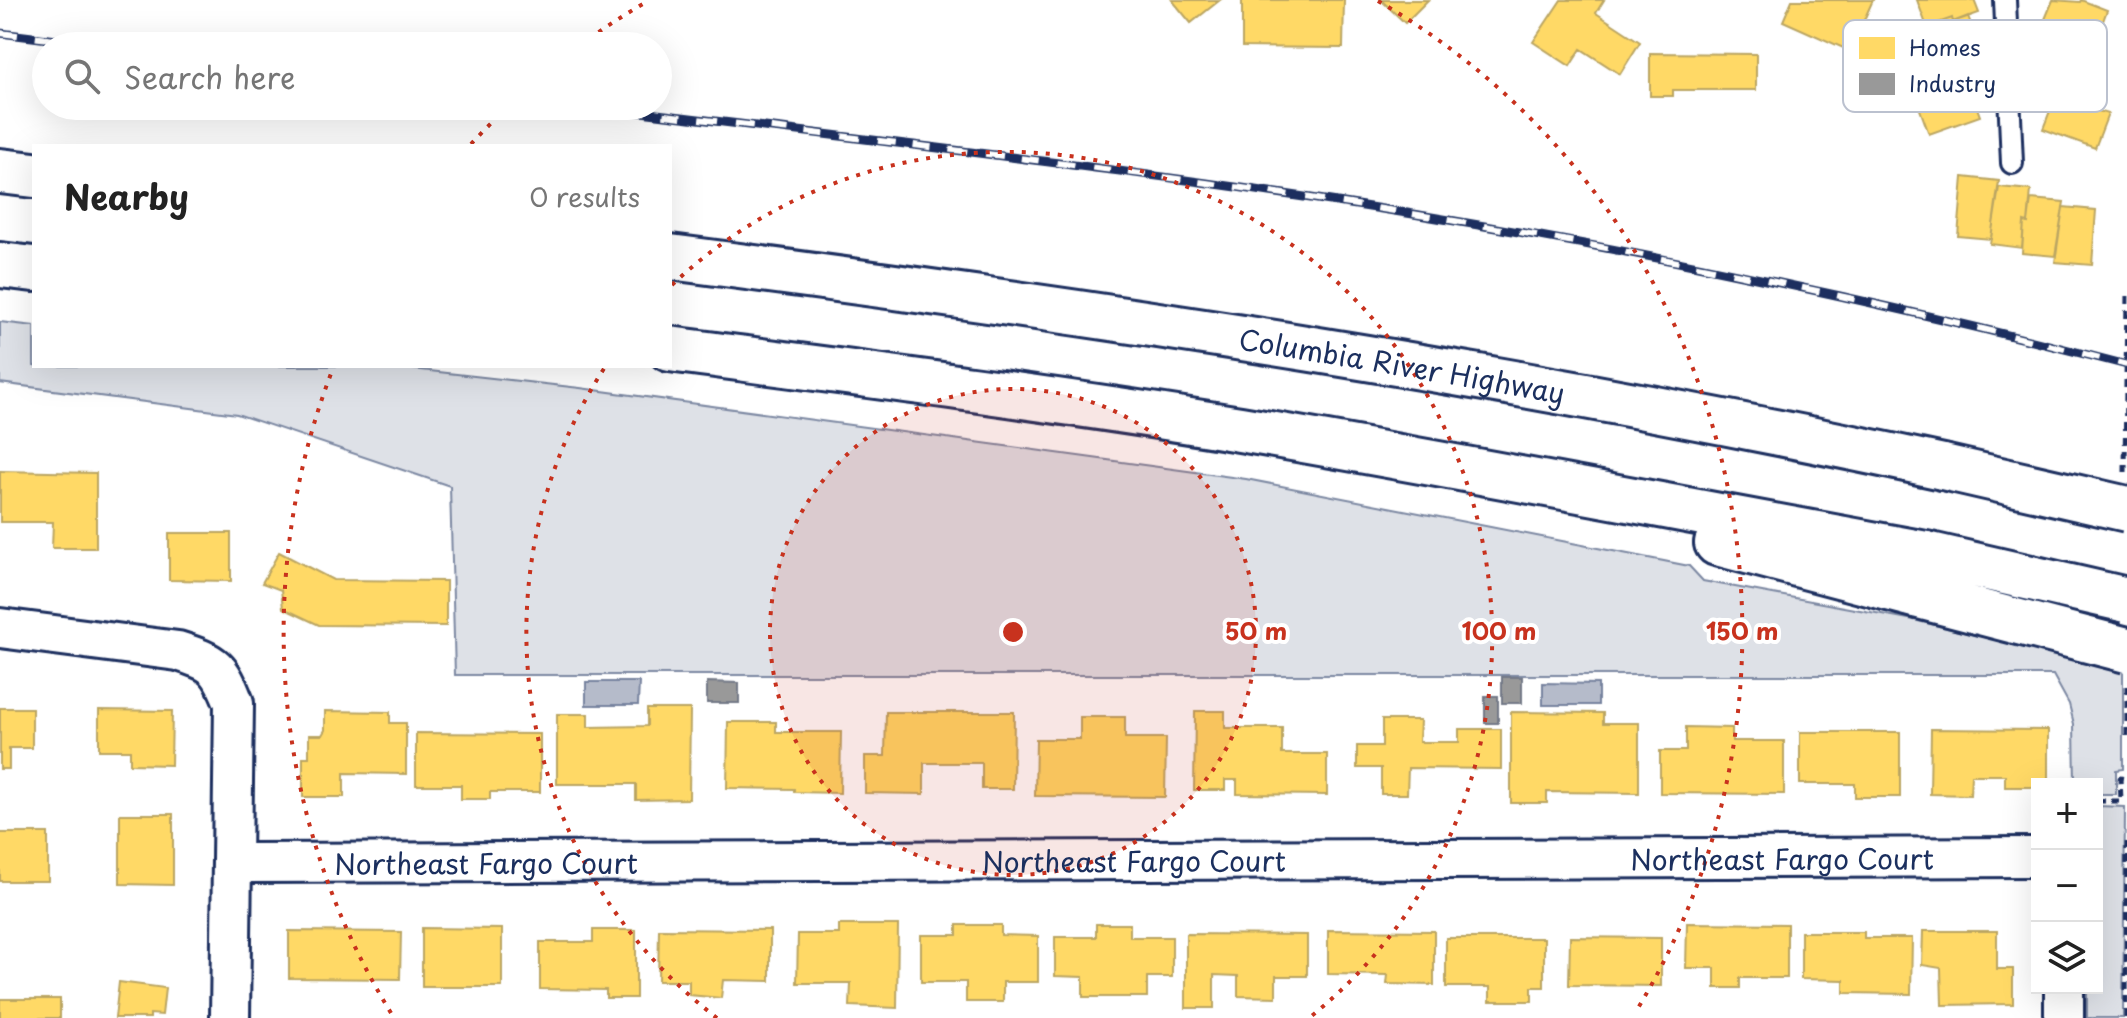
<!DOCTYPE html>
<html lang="en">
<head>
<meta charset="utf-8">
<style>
	body { margin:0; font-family:"Playpen Sans",sans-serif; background:#f2f2f2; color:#222 }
	.controls { position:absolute; right:24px; bottom:24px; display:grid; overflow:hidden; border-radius:0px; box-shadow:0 8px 32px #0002 }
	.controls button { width:72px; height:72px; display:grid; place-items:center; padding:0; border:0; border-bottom:2px solid #e0e0e0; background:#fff; color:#222; font:40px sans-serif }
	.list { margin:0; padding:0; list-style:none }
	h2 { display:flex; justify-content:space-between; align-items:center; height:104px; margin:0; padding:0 32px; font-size:34px }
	h2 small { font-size:26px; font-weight:400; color:#767676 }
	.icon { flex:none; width:44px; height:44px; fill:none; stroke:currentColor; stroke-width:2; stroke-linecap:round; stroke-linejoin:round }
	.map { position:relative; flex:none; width:2127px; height:1018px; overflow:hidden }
	.search { position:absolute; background:#fff; box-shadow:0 8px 32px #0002; left:32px; top:32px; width:640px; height:88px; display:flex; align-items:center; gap:20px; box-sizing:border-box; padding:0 28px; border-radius:44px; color:#767676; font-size:30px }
	.panel { position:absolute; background:#fff; box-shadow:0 8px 32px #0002; left:32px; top:144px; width:640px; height:224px; border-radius:0px }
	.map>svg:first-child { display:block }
	.green { fill:#dee1e7; stroke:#7c88a2; stroke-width:2 }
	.water { fill:#b5bbca; stroke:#77839f; stroke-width:2 }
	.homes { fill:#ffd966; stroke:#bba664; stroke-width:2 }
	.industry { fill:#999; stroke:#737987; stroke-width:2 }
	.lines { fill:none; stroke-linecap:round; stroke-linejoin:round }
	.lane-casing { stroke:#1b2f5e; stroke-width:26 }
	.street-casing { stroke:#1b2f5e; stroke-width:44 }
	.highway-casing { stroke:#1b2f5e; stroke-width:50 }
	.path { stroke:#1b2f5e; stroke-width:5; stroke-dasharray:8 6; stroke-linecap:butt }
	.lane { stroke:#fff; stroke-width:20 }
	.street { stroke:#fff; stroke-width:38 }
	.highway { stroke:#fff; stroke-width:44 }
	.rail-casing { stroke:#1b2f5e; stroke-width:9 }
	.rail { stroke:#fff; stroke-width:6; stroke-dasharray:18; stroke-linecap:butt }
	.highway-bridge-casing { stroke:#1b2f5e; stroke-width:50; stroke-linecap:butt }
	.highway-bridge { stroke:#fff; stroke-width:44 }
	.ring { fill:none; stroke:#c8321e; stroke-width:4; stroke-dasharray:4 8 }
	.labels { text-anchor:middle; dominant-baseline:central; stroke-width:8; stroke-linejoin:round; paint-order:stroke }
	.street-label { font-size:28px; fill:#1b2f5e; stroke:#fff }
	.key { fill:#fff; stroke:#bbc1cf; stroke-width:2 }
	.key-label { font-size:22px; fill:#1b2f5e }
	.centre { fill:#c8321e; stroke:#fff; stroke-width:4 }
	.ring-label { font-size:24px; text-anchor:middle; font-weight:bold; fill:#c8321e; stroke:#fff; stroke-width:8; stroke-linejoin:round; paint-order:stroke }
</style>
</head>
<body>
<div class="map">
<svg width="2127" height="1018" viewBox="0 0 2127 1018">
	<rect width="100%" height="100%" fill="#fff"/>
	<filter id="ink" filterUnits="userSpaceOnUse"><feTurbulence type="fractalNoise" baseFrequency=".0125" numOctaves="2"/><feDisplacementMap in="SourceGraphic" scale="16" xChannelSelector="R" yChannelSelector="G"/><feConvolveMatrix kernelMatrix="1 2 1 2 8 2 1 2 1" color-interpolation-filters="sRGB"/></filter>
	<g filter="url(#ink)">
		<!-- green -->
		<path class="green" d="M 0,322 L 34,326 L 34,366 L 385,366 L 580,388 L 1246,479 L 1689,566 L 1703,581 L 1914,620 L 2123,671 L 2123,769 L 2116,770 L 2116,794 L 2097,794 L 2097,784 L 2075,784 L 2074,724 L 2069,704 L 2053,675 L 455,675 L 450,486 L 237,414 L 0,383 Z
			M 2097,806 L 2125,807 L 2123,1018 L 2087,1018 L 2087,988 L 2097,988 Z"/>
		<!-- water -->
		<path class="water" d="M 586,682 L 639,682 L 638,705 L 586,705 Z
			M 1543,683 L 1598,684 L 1598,705 L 1543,705 Z"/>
		<!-- homes -->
		<path class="homes" d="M 1172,0 L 1220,0 L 1191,23 Z
			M 1242,0 L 1344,0 L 1343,48 L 1242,47 Z
			M 1381,0 L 1428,0 L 1405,23 Z
			M 1561,0 L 1604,0 L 1596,13 L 1640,42 L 1620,74 L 1581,49 L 1570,66 L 1533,42 Z
			M 1792,0 L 1873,0 L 1850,51 L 1783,21 Z
			M 1917,0 L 1974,0 L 1979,13 L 1953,22 L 1952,18 L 1927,27 Z
			M 2053,0 L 2080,2 L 2081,0 L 2107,10 L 2096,40 L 2081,34 L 2080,38 L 2043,24 Z
			M 1968,16 L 1979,46 L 1927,62 L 1915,31 L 1952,18 L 1953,22 Z
			M 1650,53 L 1756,54 L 1756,90 L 1673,90 L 1673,96 L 1650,96 Z
			M 1969,86 L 1980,116 L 1929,134 L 1917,101 L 1952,88 L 1953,91 Z
			M 2055,98 L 2108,114 L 2095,148 L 2043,129 Z
			M 1963,177 L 1999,181 L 1991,239 L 1958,236 Z
			M 1999,187 L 2031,190 L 2028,223 L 2024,222 L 2022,248 L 1990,244 Z
			M 2031,199 L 2064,202 L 2055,256 L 2022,253 L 2024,222 L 2028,223 Z
			M 2063,207 L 2096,210 L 2092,265 L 2055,262 Z
			M 0,471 L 96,473 L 96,548 L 52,548 L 53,522 L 0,522 Z
			M 169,533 L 231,533 L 231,581 L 169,580 Z
			M 279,552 L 333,580 L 446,581 L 446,626 L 319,625 L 283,608 L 281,590 L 262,583 Z
			M 0,708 L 32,708 L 32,748 L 9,748 L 9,769 L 0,769 Z
			M 647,709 L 690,709 L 689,799 L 636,800 L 636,784 L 557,784 L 557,714 L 588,714 L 588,727 L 647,726 Z
			M 99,710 L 172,711 L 171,765 L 130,764 L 130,750 L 99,750 Z
			M 325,711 L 390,712 L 390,723 L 406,723 L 406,774 L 344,773 L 344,797 L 303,797 L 303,757 L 309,757 L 309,735 L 322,735 L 325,730 Z
			M 1195,711 L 1225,711 L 1225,728 L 1282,728 L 1282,754 L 1327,754 L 1327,795 L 1237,794 L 1237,780 L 1225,780 L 1225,790 L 1194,790 Z
			M 886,712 L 1014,712 L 1013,789 L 982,789 L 982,763 L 924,763 L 924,794 L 865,793 L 865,756 L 885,756 Z
			M 1511,712 L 1603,713 L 1603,723 L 1639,723 L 1639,793 L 1547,792 L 1547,803 L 1511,803 Z
			M 1080,717 L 1125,717 L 1125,738 L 1166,738 L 1165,797 L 1035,796 L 1036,739 L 1080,739 Z
			M 1382,720 L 1420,720 L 1419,742 L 1459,742 L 1459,729 L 1501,729 L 1501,769 L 1408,768 L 1407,794 L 1381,794 L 1381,768 L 1357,768 L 1357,746 L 1382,746 Z
			M 728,722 L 776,722 L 776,732 L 841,732 L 840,793 L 794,792 L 794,789 L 727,788 Z
			M 1686,727 L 1732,728 L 1732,741 L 1784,741 L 1784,794 L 1660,793 L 1660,751 L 1686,751 Z
			M 1931,729 L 2048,730 L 2048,784 L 2037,784 L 2037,787 L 2005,787 L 2005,775 L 1971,775 L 1970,795 L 1930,794 Z
			M 1800,732 L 1900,732 L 1900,797 L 1855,797 L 1855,784 L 1800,784 Z
			M 416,733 L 540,734 L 540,792 L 490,792 L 490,799 L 461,799 L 461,785 L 416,785 Z
			M 120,814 L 173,814 L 173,885 L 120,884 Z
			M 0,833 L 48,833 L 48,881 L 0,881 Z
			M 1687,923 L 1787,924 L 1787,978 L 1740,978 L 1740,988 L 1715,988 L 1715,968 L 1686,968 Z
			M 1096,924 L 1130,924 L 1130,937 L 1172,937 L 1172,977 L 1147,977 L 1147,997 L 1083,997 L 1083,977 L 1055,976 L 1055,937 L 1096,937 Z
			M 839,925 L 898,925 L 897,1008 L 850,1006 L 851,983 L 797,983 L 798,934 L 839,934 Z
			M 957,925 L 1001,925 L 1001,935 L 1038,936 L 1038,982 L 1003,982 L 1003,1002 L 966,1002 L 966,982 L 921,982 L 921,935 L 957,935 Z
			M 422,928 L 502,929 L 502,987 L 422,987 Z
			M 659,929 L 770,930 L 770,981 L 723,980 L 721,998 L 689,995 L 689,981 L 658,981 Z
			M 593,930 L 636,930 L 636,998 L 606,998 L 606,990 L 540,989 L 540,942 L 593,942 Z
			M 1328,930 L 1434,931 L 1434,985 L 1387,984 L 1388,975 L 1328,974 Z
			M 289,931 L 401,932 L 400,979 L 289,978 Z
			M 1923,931 L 1997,931 L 1997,969 L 2013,969 L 2013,1004 L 1942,1005 L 1941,968 L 1922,965 Z
			M 1801,932 L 1864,932 L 1864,938 L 1912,938 L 1911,994 L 1844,993 L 1844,980 L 1801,979 Z
			M 1186,934 L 1307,935 L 1307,976 L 1276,976 L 1276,997 L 1238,996 L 1238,976 L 1214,975 L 1214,1008 L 1186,1008 Z
			M 1570,937 L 1661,938 L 1661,986 L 1569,985 Z
			M 1446,938 L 1544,938 L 1544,987 L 1532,987 L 1532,1001 L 1490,1001 L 1490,987 L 1446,987 Z
			M 119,982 L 165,988 L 162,1015 L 150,1014 L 150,1018 L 115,1018 Z
			M 0,999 L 60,999 L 60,1018 L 0,1018 Z"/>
		<!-- industry -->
		<path class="industry" d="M 1502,677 L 1522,677 L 1522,703 L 1502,703 Z
			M 707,682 L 739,683 L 739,703 L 707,703 Z
			M 1485,696 L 1498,696 L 1498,723 L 1485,723 Z"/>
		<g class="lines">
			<!-- lane casing -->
			<g class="lane-casing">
				<path id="lane" d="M 2005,0 L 2012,163"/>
			</g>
			<!-- street casing -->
			<g class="street-casing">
				<g id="street">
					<path d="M 0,628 L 178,651 C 216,663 220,667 234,703 L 230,1018"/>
					<path id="s1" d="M 232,863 L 2037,857"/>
					<path d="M 2064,988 L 2064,1018"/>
				</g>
			</g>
			<!-- highway casing -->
			<g class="highway-casing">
				<g id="highway">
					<path d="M 0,171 L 34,175"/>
					<path id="s2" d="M 670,257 C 1097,312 1522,376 1943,467"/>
					<path d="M 0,265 L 34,269"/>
					<path d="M 670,349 C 860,374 1051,398 1240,429 C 1470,468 1698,513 1926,554"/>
					<path d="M 1717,543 L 1919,596"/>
				</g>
			</g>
			<!-- path -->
			<path class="path" d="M 2125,472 L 2127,293
				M 2127,686 L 2127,738
				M 2097,801 L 2121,801 L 2120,778 L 2127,779
				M 2126,1018 L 2127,842"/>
			<!-- lane -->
			<use href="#lane" class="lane"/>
			<!-- street -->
			<use href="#street" class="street"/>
			<!-- highway -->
			<use href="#highway" class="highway"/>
			<!-- rail casing -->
			<g class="rail-casing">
				<path id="rail" d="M 0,33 L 105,46
					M 592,106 C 882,142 1173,173 1461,222 C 1685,260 1908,308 2127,365"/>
			</g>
			<!-- rail -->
			<use href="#rail" class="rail"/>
			<!-- highway-bridge casing -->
			<g class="highway-bridge-casing">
				<path id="highway-bridge" d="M 1943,467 L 2127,509
					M 1926,554 L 2127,600
					M 1919,596 L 2127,650"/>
			</g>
			<!-- highway-bridge -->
			<use href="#highway-bridge" class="highway-bridge"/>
		</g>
	</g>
	<!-- distance rings -->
	<circle cx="1013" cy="632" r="243" fill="#c8321e" fill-opacity=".12"/>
	<g class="ring">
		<circle cx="1013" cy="632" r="243"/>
		<path d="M717 1018A486 486 0 0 1 605 367M672 285A486 486 0 1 1 1309 1018"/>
		<path d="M391 1013A729 729 0 0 1 332 371M471 144A729 729 0 0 1 507 108M579 46A729 729 0 0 1 648 1M1378 1A729 729 0 0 1 1635 1013"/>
	</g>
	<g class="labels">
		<!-- street labels -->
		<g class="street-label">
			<text stroke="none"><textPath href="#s2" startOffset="740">Columbia River Highway</textPath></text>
			<text stroke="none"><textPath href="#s1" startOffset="1550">Northeast Fargo Court</textPath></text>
			<text stroke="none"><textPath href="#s1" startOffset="902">Northeast Fargo Court</textPath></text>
			<text stroke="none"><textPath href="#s1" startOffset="254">Northeast Fargo Court</textPath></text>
		</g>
	</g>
	<!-- legend -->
	<rect x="1843" y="20" width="264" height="92" rx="12" class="key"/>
	<rect x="1859" y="37" width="36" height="22" fill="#ffd966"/>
	<rect x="1859" y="73" width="36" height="22" fill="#999"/>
	<g class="key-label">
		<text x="1909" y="56">Homes</text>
		<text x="1909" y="92">Industry</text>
	</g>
	<circle cx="1013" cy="632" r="12" class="centre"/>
	<g class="ring-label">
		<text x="1256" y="640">50 m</text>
		<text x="1499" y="640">100 m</text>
		<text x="1742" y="640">150 m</text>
	</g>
</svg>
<div class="controls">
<button>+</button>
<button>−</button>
<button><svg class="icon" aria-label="layers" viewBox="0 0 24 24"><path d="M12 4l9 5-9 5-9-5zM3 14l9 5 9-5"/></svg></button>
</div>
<div class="search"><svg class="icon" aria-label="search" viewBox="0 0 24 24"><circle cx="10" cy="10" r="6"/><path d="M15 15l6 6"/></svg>Search here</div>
<section class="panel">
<h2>Nearby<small>0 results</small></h2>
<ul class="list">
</ul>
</section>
</div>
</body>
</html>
